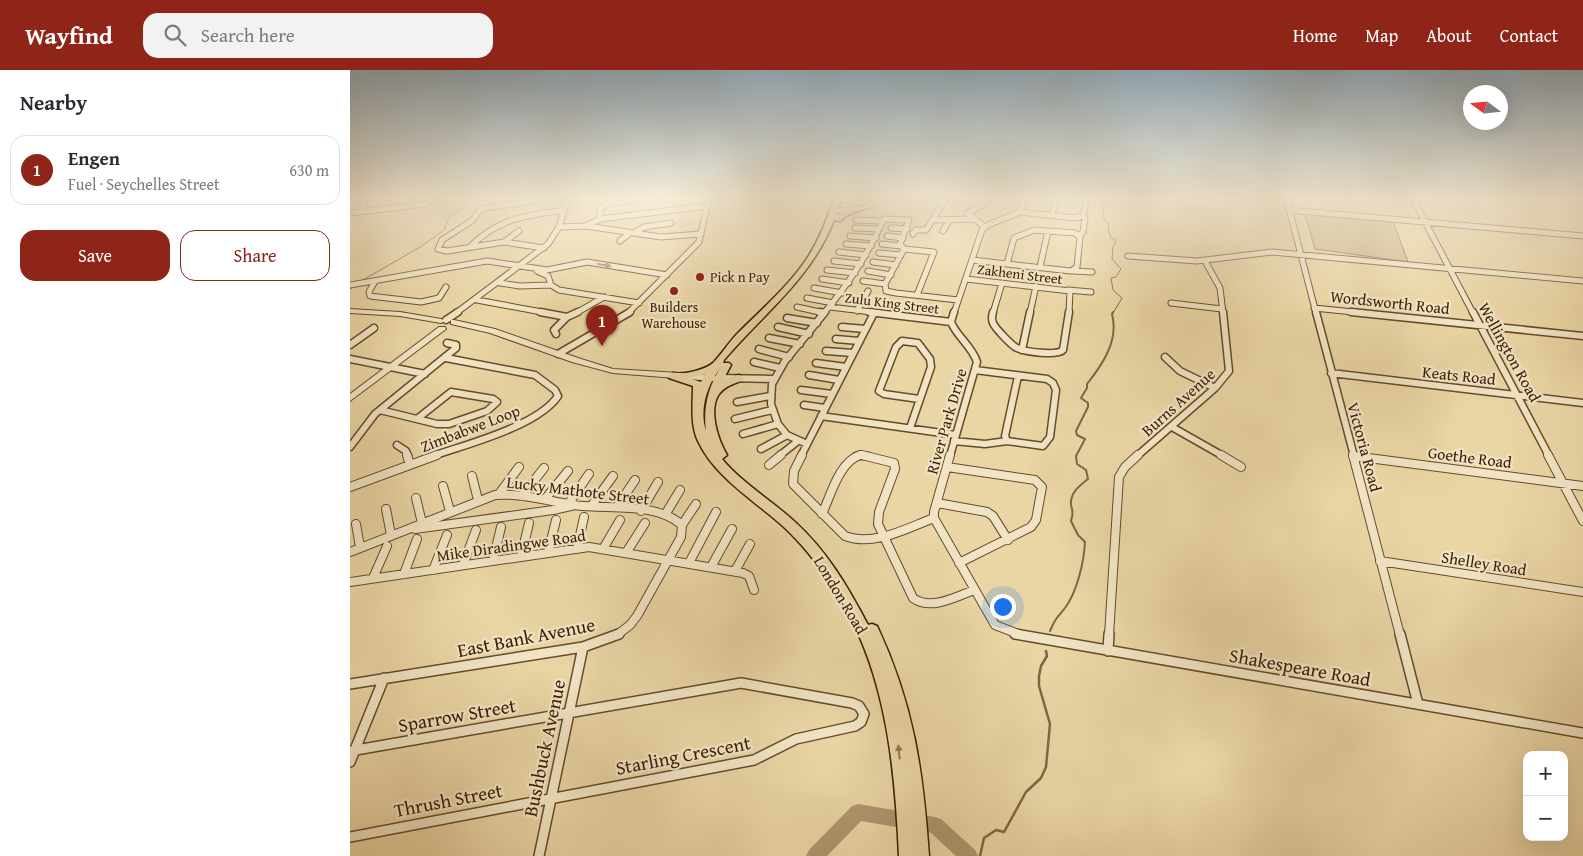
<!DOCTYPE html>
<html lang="en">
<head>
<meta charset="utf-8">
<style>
	body { margin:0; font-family:"Gentium Book Plus",serif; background:#f2f2f3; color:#2b2b33 }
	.controls { position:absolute; right:15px; bottom:15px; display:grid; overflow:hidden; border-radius:10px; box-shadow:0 5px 20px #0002 }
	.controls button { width:45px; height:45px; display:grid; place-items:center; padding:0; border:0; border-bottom:1px solid #e1e1e2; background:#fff; color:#2b2b33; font:25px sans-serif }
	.compass { position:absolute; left:1113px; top:15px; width:45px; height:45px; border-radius:50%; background:#fff; box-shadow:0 5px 20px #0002; rotate:285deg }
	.you { position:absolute; left:652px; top:536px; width:18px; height:18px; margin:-12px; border:4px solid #fff; border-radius:50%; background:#1a73e8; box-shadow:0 0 0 8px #1a73e833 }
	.badge { display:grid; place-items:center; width:32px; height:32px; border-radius:50%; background:#8f2418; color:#fff; font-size:16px; font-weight:700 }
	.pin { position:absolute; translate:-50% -41px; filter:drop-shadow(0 1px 2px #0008) }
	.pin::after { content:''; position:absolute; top:26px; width:18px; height:15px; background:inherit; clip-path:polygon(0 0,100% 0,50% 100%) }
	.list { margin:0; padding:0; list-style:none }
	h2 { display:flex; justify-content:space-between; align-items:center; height:65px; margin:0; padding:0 20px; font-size:21px }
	h2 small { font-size:16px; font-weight:400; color:#7c7c81 }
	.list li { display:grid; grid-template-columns:32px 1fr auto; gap:15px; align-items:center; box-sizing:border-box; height:70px; margin:0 10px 10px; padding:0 10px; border:1px solid #e1e1e2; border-radius:15px }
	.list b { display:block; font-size:19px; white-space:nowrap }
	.list p { margin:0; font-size:16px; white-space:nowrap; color:#7c7c81 }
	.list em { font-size:16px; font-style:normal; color:#7c7c81 }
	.actions { display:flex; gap:10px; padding:15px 20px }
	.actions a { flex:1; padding:11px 0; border:1px solid #8f2418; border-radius:15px; text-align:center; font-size:18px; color:#8f2418 }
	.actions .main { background:#8f2418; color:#fff }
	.icon { flex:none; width:28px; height:28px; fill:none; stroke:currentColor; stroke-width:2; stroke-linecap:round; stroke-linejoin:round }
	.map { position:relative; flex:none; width:1233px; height:786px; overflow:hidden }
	header { display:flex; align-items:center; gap:30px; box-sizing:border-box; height:70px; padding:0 25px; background:#8f2418; color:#fff }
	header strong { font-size:24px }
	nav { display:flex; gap:28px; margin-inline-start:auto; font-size:18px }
	.search { width:350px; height:45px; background:#f2f2f3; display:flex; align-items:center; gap:12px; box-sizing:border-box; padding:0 18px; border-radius:15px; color:#7c7c81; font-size:19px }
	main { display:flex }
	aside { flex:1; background:#fff }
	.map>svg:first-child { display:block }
	.green { fill:#ccb689; stroke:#826a46 }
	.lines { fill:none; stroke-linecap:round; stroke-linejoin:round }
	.stream-far2 { stroke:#7f6644; stroke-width:1 }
	.stream-far1 { stroke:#7f6644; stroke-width:2 }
	.stream { stroke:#7f6644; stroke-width:2.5 }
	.river { fill:#ae966e; fill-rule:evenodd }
	.minor-far3-casing { stroke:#654b2c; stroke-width:7 }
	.minor-far2-casing { stroke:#654b2c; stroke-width:9 }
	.minor-far1-casing { stroke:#654b2c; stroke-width:10 }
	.minor-casing { stroke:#654b2c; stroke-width:12 }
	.tertiary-casing { stroke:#654b2c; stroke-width:2 }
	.primary-casing { stroke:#391d04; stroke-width:3 }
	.minor-far3 { stroke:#f1e4c4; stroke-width:5 }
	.minor-far2 { stroke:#f1e4c4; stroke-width:6 }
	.minor-far1 { stroke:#f1e4c4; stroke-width:8 }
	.minor { stroke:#f1e4c4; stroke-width:9 }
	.tertiary { fill:#f1e4c4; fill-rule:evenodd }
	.primary { fill:#ead5a4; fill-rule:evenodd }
	.oneway { fill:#9e8a6e }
	.oneway2 { fill:#927954 }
	.poi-dot { fill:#8f2418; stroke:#f1e4c4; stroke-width:2 }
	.labels { text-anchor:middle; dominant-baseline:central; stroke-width:4.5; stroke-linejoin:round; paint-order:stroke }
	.far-street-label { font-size:14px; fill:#391d04; stroke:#f1e4c4 }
	.far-poi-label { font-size:14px; fill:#391d04; stroke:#f1e4c4; text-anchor:start }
	.street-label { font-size:16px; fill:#391d04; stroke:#f1e4c4 }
	.near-street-label { font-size:19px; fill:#391d04; stroke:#f1e4c4 }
</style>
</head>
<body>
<header>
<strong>Wayfind</strong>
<div class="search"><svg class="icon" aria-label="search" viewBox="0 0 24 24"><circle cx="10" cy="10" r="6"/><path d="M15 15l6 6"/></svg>Search here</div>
<nav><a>Home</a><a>Map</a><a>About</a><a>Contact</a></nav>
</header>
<main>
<aside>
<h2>Nearby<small></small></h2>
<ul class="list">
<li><span class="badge">1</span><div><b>Engen</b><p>Fuel · Seychelles Street</p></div><em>630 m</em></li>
</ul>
<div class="actions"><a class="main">Save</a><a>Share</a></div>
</aside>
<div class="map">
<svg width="1233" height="786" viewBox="0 0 1233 786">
	<rect width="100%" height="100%" fill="#ead5a4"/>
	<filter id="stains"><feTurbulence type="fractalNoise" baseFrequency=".004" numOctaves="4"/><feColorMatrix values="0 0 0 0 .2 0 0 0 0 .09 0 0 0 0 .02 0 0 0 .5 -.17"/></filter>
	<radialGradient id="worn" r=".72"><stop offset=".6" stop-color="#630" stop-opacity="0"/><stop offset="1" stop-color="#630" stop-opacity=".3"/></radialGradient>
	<!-- green -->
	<path class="green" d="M 955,144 L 1043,151 L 1058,192 L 965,179 Z"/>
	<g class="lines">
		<!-- stream-far2 -->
		<path class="stream-far2" d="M 756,127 L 750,136 L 754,140 L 753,147 L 759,155 L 758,159 L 761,168 L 765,169 L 766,173 L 763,176 L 762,189 L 771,199 L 766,207 L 761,208 L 763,220 L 772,228 L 763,243
			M 13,210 L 70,177 L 94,160 L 99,147 L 119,135 L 125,127
			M 0,219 L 5,216"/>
		<!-- stream-far1 -->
		<path class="stream-far1" d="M 700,561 C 705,549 707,548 715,538 C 727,522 734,492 735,472 L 728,465 L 721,451 C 723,444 723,442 721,435 C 720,423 729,416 738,409 L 736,400 L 727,394 L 726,386 L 735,369 L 727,365 L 726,361 L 738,337 L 738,333 L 731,328 L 737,318 L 737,314 C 753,294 769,270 762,244 L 763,242"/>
		<!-- stream -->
		<path class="stream" d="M 630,786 L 634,768 L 646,760 L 654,762 L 676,722 L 691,708 L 696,697 L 700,654 L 689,616 L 689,606 L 691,596 L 697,586 L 696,581"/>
		<!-- river -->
		<path class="river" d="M 508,734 L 585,747 L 591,749 L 625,780 L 628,786 L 606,786 L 581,763 L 511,751 L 477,786 L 456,786 L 459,780 L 502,736 Z"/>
		<!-- minor-far3 casing -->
		<g class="minor-far3-casing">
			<path id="minor-far3" d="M 578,127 L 594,130
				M 897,127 L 915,127
				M 936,127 L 966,243
				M 1062,127 L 1123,243
				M 606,131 L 608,127
				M 939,140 L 1233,166
				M 9,142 L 15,133
				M 670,142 L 725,148 L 733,146
				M 0,143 L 76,134
				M 702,145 L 706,127
				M 250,149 L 250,139 L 256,134 L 306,127
				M 506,150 L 532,151
				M 582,150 L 624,149
				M 236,156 L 250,149 L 357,136
				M 209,157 L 236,156 L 311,167 L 351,164
				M 635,157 L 617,143 L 635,134 L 641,127
				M 505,158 L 529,159
				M 541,158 L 557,159
				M 684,160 L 725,163 L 730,167 L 727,197 L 721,201 L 657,194 L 664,168 Z
				M 593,161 L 599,151
				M 284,163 L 294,157 L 321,153
				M 563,164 L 566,160 L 576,160 L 597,127
				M 730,165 L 733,162 L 735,149 L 733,146 L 737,127
				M 500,166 L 526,168
				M 537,166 L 553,168
				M 270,171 L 280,163
				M 154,172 L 169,161
				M 496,174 L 521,176
				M 532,174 L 551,176
				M 120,177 C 148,148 177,145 215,140
				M 194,178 L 154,172 L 97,181 L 88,179 L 92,170 L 123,150 L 130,139 L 209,127
				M 489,182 L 516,185
				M 529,183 L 551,185
				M 778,186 L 847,191 L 922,182 L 1233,211
				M 622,190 L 657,194
				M 484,191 L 511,194
				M 855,191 L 870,218 L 873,243
				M 523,192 L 546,195
				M 690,197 L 698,161
				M 477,200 L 505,203
				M 187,201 L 198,206 L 201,215 L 209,220 L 289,233
				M 518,201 L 541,205
				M 723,201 L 742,202
				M 472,209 L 499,213
				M 616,209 L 720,221 L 719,243
				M 25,211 L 19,222 L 20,226 L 71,232 L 89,228 L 96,217
				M 513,211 L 535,214
				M 150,213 L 170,216 L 201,215
				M 0,215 L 137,191 L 197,200 L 237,192 L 317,205
				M 464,218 L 492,223
				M 718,220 L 741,222
				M 567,225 L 584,182 L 554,179 L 535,214 L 536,221 L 546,223 L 608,230
				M 457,228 L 483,233
				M 127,230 L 197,243
				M 821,233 L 872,239
				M 447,237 L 474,243
				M 480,237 L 530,243
				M 964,238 L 1013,243
				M 507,241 L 518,221
				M 106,243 L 198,174 L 209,157 L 218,127
				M 226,243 L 254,227
				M 278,243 L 349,172 L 359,127
				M 474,243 C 500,212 517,185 534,149 L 559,150 L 550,174 L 554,179
				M 604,243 L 632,160 L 638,155 L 670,142 L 675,127
				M 643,243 L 652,213
				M 680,243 L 686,216"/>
		</g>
		<!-- minor-far2 casing -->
		<g class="minor-far2-casing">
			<path id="minor-far2" d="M 190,242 L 217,247 L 228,242
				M 469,242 L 474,243
				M 519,242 L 601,252
				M 643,242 C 642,246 641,249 643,253 C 645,258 662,276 667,278 C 676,282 707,286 713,280 L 719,242
				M 966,242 L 1004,386
				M 1001,242 L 1233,266
				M 1123,242 L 1199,386
				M 437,248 L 467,253
				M 96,250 L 108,242
				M 428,257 L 459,264
				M 492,257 L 515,259
				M 206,264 L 204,260 L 217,247
				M 419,268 L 450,274
				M 486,269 L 509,271
				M 0,275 L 24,258
				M 409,279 L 439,287
				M 672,280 L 680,242
				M 476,281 L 503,283
				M 208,284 L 280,242
				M 815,287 L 830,301 L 865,318
				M 0,289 L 75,304
				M 404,292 L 430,298
				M 466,293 L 496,297
				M 625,300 L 697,309 L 703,313 L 706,320 L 700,367 L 693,376 L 657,371 L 655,366 L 668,306
				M 981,303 L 1233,333
				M 459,305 L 489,310
				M 368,308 L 424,309
				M 451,320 L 482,324
				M 387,332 L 420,326
				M 454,335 L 475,338
				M 30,340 L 87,354 L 99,354 L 137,341 L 147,332 L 143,329 L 101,322 L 67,349
				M 471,346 L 606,365
				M 385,349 L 422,340
				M 822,357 L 873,386
				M 560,358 L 581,297 L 580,289 L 568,273 L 552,271 L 546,277 L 529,321 L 534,324 L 569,329
				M 393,364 L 428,354
				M 604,371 L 635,374 L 657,371
				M 457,374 L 437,365 L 428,354 L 421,334 L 422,314 L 435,291 L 475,242
				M 47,375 L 56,381 L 58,386
				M 0,377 L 25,344 L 106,278 L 106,275 L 97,273
				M 411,379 L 437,365
				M 83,386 C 117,374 188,356 208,326 L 205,320 L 185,305 L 96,288
				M 429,386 L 448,371
				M 451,386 L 524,243
				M 506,386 L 518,386
				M 600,386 L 627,292 C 622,276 607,267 601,252 L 604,242
				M 787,386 L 865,318 L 879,301 L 873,242
				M 1003,386 L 1006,386"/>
		</g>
		<!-- minor-far1 casing -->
		<g class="minor-far1-casing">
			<path id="minor-far1" d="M 57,385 L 60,395
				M 452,385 L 444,401 L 443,414 L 495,466 C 524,477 557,458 584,448
				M 512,385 L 544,393 L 545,399 L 529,442 L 528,454 L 563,528 C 580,541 606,527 624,520
				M 600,385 L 584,442 L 584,448 L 645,555 L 671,565
				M 871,385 L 891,397
				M 1003,385 L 1050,565
				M 1198,385 L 1233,451
				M 1003,386 L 1233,416
				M 419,395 L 431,385
				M 597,397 L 685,410 L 692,417 L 686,450 L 681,457 L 609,493
				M 122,406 L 128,430
				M 93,416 L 100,441
				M 0,417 L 87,385
				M 149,424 L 169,397
				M 172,426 L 194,398
				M 66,428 L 72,453
				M 195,429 L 218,401
				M 219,433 L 239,404
				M 587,433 L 637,442 L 643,446 L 658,470
				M 242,435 L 263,406
				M 267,437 L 285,410
				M 36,439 L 41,465
				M 291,441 L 308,412
				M 472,444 C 481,425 489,392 510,385
				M 315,445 L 330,420
				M 6,454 L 10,477
				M 332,455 L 346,434
				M 65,459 L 203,440 L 225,435
				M 227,479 L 234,447
				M 253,479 L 270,450
				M 0,482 L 145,425 C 173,423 197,431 224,435 C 258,440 304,431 332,455 L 331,467 L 287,546 L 280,555 L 267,565
				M 198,483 L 206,450
				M 276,483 L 295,453
				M 171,487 L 179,453
				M 143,491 L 151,457
				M 1030,491 L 1233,522
				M 339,493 L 366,442
				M 113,495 L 126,460
				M 361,497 L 382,459
				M 83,500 L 97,465
				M 385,501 L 400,474
				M 54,504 L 67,469
				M 23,508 L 37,476
				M 0,512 L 239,477 L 393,503 L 399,506 L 404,520
				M 759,565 L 769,407 L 775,397 L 788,385"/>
		</g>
		<!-- minor casing -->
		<g class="minor-casing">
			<path id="minor" d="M 665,564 L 1233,663
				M 1050,564 L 1068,634
				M 758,581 L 759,564
				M 0,614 L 233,577 L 269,564
				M 0,681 L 391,613 L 502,633 L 509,636 L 514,644 L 511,652 L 505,656 L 446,669 L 404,690 L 0,767
				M 0,692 L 34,608
				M 189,786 L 233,577"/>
		</g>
		<!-- tertiary casing -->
		<g class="tertiary-casing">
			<path id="tertiary" d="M 543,127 L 554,127 L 511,140 L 484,143 L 481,141 L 484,139 L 511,136 Z
				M 0,239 L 50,242 L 91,249 L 95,251 L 91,253 L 50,246 L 0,243 Z
				M 101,250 L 104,250 L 145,259 L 228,288 L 263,299 L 363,305 L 367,308 L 363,311 L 263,303 L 222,292 L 140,263 L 101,254 Z
				M 89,257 L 95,257 L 96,259 L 0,331 L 0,324 Z"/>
		</g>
		<!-- primary casing -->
		<g class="primary-casing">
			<path id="primary" d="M 484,127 L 492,127 L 486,146 C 492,141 507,134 515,138 L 496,146 L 490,151 L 484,150 C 462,208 413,244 374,290 L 373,293 L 379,293 L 381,295 L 373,310 L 389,305 L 394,308 L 393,310 C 384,314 375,316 369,324 C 358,340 368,370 377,385 L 372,389 C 392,413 421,430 445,452 C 477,481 498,517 518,555 L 522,554 L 527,556 C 564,635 573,700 579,786 L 549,786 C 545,700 537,609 493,534 C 477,506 459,481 436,459 C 406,431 366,409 348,371 C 340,354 343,334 343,316 L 319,308 L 318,306 L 323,303 C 333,305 355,300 363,293 C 372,284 379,272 388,263 C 412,239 439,216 458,187 C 470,168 478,148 484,127 ZM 370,298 C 358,318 353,338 356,361 C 349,339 357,316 370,298 ZM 355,304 L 351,312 L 339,308 Z"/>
		</g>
		<!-- minor-far3 -->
		<use href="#minor-far3" class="minor-far3"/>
		<!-- minor-far2 -->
		<use href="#minor-far2" class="minor-far2"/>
		<!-- minor-far1 -->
		<use href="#minor-far1" class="minor-far1"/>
		<!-- minor -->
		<use href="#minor" class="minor"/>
		<!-- tertiary -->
		<use href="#tertiary" class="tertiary"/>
		<!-- primary -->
		<use href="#primary" class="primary"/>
	</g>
	<!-- one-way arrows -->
	<defs><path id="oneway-solid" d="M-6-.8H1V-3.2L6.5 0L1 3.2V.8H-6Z" transform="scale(1.25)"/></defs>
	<use class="oneway" href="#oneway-solid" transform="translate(254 195) rotate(9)"/>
	<use class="oneway2" href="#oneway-solid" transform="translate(549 682) rotate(-96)"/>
	<!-- sky -->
	<linearGradient id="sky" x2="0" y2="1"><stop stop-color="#91a8b7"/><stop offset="0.54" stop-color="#f6ecd6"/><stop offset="1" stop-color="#f6ecd6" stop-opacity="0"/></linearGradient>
	<rect width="1233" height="237" fill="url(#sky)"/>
	<!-- markers -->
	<g class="poi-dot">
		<circle cx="350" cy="207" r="5"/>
		<circle cx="324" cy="221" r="5"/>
	</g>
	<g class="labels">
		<!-- far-street labels -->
		<g class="far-street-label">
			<text transform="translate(670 204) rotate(7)">Zakheni Street</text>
			<text transform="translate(542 233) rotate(7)">Zulu King Street</text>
		</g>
		<!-- far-poi labels -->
		<g class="far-poi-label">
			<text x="360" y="207">Pick n Pay</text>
			<text x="324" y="237" text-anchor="middle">Builders<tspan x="324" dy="16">Warehouse</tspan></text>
		</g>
		<!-- street labels -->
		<g class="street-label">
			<text transform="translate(1040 232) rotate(6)">Wordsworth Road</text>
			<text transform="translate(1160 282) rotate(61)">Wellington Road</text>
			<text transform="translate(1109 305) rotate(6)">Keats Road</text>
			<text transform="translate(828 332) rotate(-42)">Burns Avenue</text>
			<text transform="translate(596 351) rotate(-74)">River Park Drive</text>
			<text transform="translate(120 358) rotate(-21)">Zimbabwe Loop</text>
			<text transform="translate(1015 377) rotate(75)">Victoria Road</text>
			<text transform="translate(1120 387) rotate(7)">Goethe Road</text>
			<text transform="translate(228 420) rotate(7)">Lucky Mathote Street</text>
			<text transform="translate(161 475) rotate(-8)">Mike Diradingwe Road</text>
			<text transform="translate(1134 493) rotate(9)">Shelley Road</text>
			<text transform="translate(491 525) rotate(59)">London Road</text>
		</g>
		<!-- near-street labels -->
		<g class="near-street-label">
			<text transform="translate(176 567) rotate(-11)">East Bank Avenue</text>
			<text transform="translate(950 597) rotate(10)">Shakespeare Road</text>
			<text transform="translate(107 645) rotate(-10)">Sparrow Street</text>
			<text transform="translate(194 678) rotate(-78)">Bushbuck Avenue</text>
			<text transform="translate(333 685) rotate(-11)">Starling Crescent</text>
			<text transform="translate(98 730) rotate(-11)">Thrush Street</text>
		</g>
	</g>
	<rect width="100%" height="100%" filter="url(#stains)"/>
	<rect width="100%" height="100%" fill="url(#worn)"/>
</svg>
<div class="controls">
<button>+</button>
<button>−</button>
</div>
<svg class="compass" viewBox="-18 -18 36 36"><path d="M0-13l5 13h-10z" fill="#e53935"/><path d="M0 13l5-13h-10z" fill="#7c7c81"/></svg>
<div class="you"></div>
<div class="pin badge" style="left:252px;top:276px">1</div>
</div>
</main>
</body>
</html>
